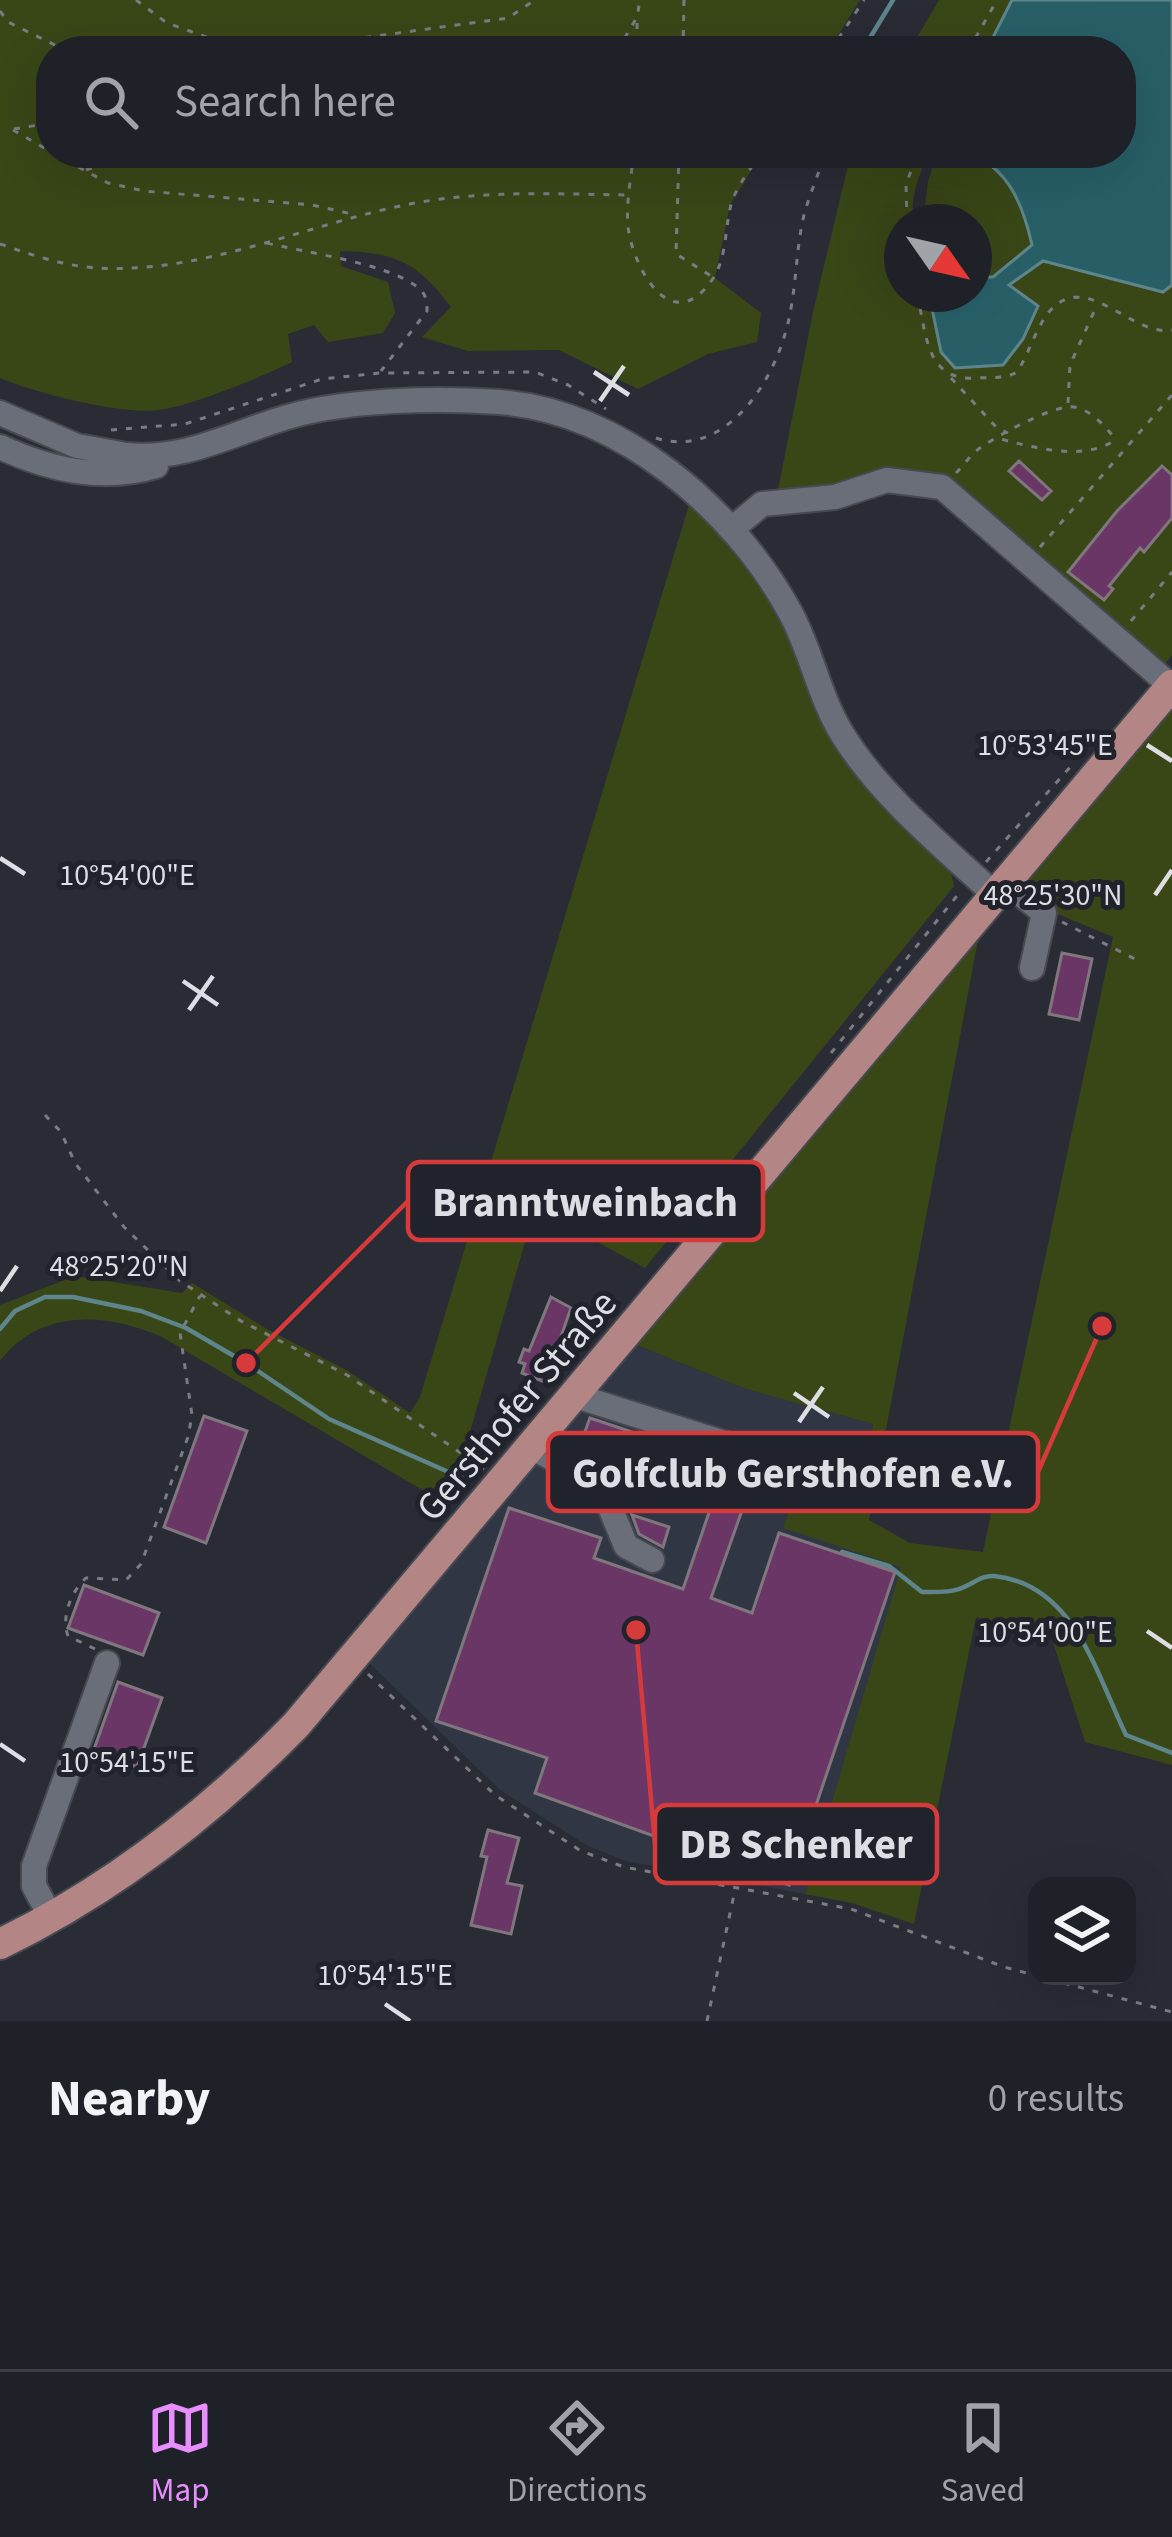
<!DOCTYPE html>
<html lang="en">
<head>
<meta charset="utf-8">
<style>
	body { margin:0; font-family:"Source Sans 3",sans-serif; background:#272930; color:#f1f3f6 }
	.controls { position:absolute; right:36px; bottom:36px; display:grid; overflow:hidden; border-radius:24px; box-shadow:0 12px 48px #0002 }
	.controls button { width:108px; height:108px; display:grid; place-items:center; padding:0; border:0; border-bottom:3px solid #3c3e45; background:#1f2128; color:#f1f3f6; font:60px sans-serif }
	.compass { position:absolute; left:884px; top:204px; width:108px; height:108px; border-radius:50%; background:#1f2128; box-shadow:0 12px 48px #0002; rotate:124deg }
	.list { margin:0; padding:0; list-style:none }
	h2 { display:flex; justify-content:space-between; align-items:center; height:156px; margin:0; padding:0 48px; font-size:51px }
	h2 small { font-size:39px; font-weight:400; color:#a1a3a8 }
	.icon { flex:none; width:66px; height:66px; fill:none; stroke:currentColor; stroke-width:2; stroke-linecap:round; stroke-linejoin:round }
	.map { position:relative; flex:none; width:1172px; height:2021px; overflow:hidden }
	.search { position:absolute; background:#1f2128; box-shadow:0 12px 48px #0002; left:36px; right:36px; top:36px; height:132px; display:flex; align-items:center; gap:30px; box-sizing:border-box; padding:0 42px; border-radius:48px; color:#a1a3a8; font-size:45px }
	.sheet { height:348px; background:#1f2128 }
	nav { display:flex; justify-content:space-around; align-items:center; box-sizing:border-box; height:168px; border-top:3px solid #3c3e45; background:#1f2128; font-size:33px; color:#a1a3a8 }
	nav a { display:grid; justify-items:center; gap:6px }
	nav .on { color:#e98efe }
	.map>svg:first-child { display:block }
	.built { fill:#303644 }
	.green { fill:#394717 }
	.water { fill:#285f67; stroke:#5e858c; stroke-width:3 }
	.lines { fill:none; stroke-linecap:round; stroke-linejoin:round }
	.stream { stroke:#5e858c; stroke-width:4.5 }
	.building { fill:#693666; stroke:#80767e; stroke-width:3 }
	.minor-casing { stroke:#474951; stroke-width:28 }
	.major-casing { stroke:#474951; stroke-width:34 }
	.path { stroke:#7a7c84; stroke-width:3; stroke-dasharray:6 9; stroke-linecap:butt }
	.minor { stroke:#6a6e78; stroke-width:24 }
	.major { stroke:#b38685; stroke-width:30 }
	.ticks { fill:none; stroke:#dcdee4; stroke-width:4.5 }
	.labels { text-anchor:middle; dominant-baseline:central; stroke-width:10; stroke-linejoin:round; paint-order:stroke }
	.street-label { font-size:39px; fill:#dcdee4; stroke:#20232b }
	.ticks-label { font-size:30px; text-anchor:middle; fill:#dcdee4; stroke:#20232b; stroke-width:10; stroke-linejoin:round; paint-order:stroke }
	.leader { fill:none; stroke:#d73a3b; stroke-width:4.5 }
	.callout-dot { fill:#d73a3b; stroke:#20232b; stroke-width:4.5 }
	.callout { fill:#20232b; stroke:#d73a3b; stroke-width:4.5 }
	.callout-label { font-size:42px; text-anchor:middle; font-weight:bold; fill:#dcdee4 }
</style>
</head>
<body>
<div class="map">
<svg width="1172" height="2021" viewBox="0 0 1172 2021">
	<rect width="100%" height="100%" fill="#292c35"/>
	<!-- built -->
	<path class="built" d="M 634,1344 L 746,1389 L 873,1424 L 864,1475 L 784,1527 L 902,1567 L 805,1894 L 626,1861 L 586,1845 L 500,1790 L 365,1659 Z"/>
	<!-- green -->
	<path class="green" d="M 0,0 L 860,0 L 828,51 L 51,51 L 51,153 L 762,153 L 730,205 L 715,278 L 761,313 L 757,342 L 708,354 L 638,389 L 559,350 L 468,351 L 422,337 L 451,307 C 418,263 396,252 340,251 L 341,266 L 388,282 L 395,313 L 383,333 L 328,342 L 314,325 L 288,334 L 292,362 C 264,376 188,407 158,410 C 120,415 36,393 0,378 Z
		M 939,0 L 1012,0 L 986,51 L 909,51 Z
		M 851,153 L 929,153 C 919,175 909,198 914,222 L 902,222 L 902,294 L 929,294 L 941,352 L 955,368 L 1003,365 L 1023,339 L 1009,285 L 1043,260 L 1163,292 L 1172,285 L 1172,655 L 1159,671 L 944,485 L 777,495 L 813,312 Z
		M 945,153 C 1005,153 1020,194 1032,245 L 993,277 L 974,277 L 974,222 L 923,222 L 928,181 L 936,156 Z
		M 691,498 L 727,532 L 779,617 L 818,715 L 837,744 L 949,865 L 954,886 L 645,1268 L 535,1208 L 465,1449 L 488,1467 L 443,1502 L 160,1336 C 106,1313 40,1308 0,1361 L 0,1305 L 75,1276 L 182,1293 L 192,1283 L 267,1329 L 348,1371 L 410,1413 L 420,1397 Z
		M 1172,704 L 1172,1765 L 1085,1742 L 1052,1639 L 976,1617 L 914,1924 L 852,1903 L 805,1894 L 901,1567 L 783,1528 L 808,1460 L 864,1475 L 873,1424 L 746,1389 L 634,1344 L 981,924 L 869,1520 L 910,1543 L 983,1552 L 1113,937 L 1046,909 L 1018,885 Z"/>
	<!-- water -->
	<path class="water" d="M 1012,0 L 1172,0 L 1172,285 L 1163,292 L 1043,261 L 1009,285 L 1038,306 L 1023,339 L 1003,365 L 955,368 L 941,352 L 929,294 L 974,294 L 974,277 L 993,277 L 1032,245 C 1023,205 1009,168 968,153 L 1121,153 L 1121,51 L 986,51 Z"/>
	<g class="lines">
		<!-- stream -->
		<path class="stream" d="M 862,51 L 893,0
			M 0,1329 L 15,1311 L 45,1297 L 73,1297 L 141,1311 L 186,1328 L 246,1363 L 329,1419 L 462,1478
			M 842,1552 L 889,1566 L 922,1592 C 933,1592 948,1593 959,1589 C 972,1585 981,1575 994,1576 C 1074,1584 1096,1673 1126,1735 L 1172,1753"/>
	</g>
	<!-- building -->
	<path class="building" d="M 1019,461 L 1051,491 L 1042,500 L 1009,471 Z
		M 1162,466 L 1172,475 L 1172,518 L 1144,552 L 1140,548 L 1109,586 L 1113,589 L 1104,600 L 1068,572 L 1117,511 Z
		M 1062,953 L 1092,959 L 1079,1020 L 1049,1014 Z
		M 551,1297 L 571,1308 L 545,1382 L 522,1373 L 525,1364 L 519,1362 L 524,1349 L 529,1351 Z
		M 204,1416 L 247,1431 L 206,1543 L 164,1527 Z
		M 590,1418 L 773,1479 L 763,1508 L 745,1502 L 711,1598 L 752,1613 L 779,1533 L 895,1572 L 789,1885 L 535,1793 L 547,1758 L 436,1721 L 509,1508 L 601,1538 L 594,1558 L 683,1589 L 716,1492 L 580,1445 Z
		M 632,1515 L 669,1527 L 663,1547 L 639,1534 Z
		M 84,1585 L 159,1613 L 143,1655 L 68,1628 Z
		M 118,1682 L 162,1698 L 137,1767 L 93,1752 Z
		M 488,1830 L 519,1838 L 507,1883 L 522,1886 L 511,1934 L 471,1925 L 487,1857 L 481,1856 Z"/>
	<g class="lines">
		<!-- minor casing -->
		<g class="minor-casing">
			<path id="minor" d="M 0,413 L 77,446 L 121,454
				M 0,447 C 50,470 102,482 156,466
				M 126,455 C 187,461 234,432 291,416 C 351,399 437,398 499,402 C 621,411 734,509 790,612 C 812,652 819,698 844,737 C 882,797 942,846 994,894
				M 733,528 L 762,504 L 835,497 L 887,480 L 942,487 L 1171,686
				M 1005,881 L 1044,913 L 1032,968
				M 576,1396 L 787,1463
				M 533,1448 L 600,1483 L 626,1546 L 652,1560
				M 52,1919 L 34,1886 L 34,1866 L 107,1663"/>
		</g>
		<!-- major casing -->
		<g class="major-casing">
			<path id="major" d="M 0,1944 C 113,1889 209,1814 296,1725 L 1172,685"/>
		</g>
		<!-- path -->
		<path class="path" d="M 136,0 L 167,23 L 209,38 L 325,43 L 508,18 L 535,0
			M 0,11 L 8,22 L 67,51
			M 637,23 L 637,51
			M 318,51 L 339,44
			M 617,51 L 637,17 L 640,0
			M 683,51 L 684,0
			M 830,51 L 864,0
			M 968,51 L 997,0
			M 14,129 L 51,123
			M 13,130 L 51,152
			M 52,153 L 108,183 L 144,191 L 312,205 L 352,214
			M 634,153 C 631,177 626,202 628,227 C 633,267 671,339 712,280 C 726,260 725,232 730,209 C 734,189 750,170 761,153
			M 679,153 L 676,254 L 711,276
			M 86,170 L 114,161 L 192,153
			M 907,222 L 906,184 L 918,153
			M 267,243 C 307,253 385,263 416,286 C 426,293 427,300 427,311 L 381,371
			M 0,244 C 32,255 64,266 97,268 C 204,274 307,224 410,204 C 482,190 556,194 628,195
			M 917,294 C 927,335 925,382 978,378 C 992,377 1005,379 1017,372 C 1030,353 1038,319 1056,305 C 1091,276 1134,337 1172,330
			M 951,378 L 997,428 L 1008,433
			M 1068,403 L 1070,365 L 1097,305
			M 111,430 L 185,424 L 322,379 L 380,373 L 535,372 L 568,385 L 606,409
			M 656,438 C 721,459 769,390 785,334 C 796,298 795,260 802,224 C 807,199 818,177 825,153
			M 956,473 C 963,466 969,457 976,451 C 992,438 1054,404 1074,407 C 1090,410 1102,423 1112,435 L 1112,442 C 1080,461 1031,447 997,438
			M 1040,547 L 1172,395
			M 1131,621 L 1172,572
			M 986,862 L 1071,766
			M 1062,922 L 1135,959
			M 831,1053 L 960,892
			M 45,1115 L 61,1132 L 75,1163 L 124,1227 L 180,1281 L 241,1321 L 347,1375 L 484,1469
			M 95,1649 L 68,1636 C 61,1616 71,1592 86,1578 L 126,1580 L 141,1564 L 188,1437 L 192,1415 L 180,1333 L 200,1296
			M 368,1674 L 495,1795 L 581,1851 L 624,1867 L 851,1909 L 1004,1967 L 1172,2012
			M 707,2021 L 735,1890"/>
		<!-- minor -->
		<use href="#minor" class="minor"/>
		<!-- major -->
		<use href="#major" class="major"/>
	</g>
	<!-- ticks -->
	<path class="ticks" d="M 594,372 L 629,395M 600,401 L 624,366M 1147,745 L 1172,761M 0,858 L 25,874M 1155,895 L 1172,870M 183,981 L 218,1005M 189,1010 L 213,976M 0,1291 L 17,1266M 794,1393 L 829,1417M 799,1422 L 823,1387M 1147,1631 L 1172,1648M 0,1744 L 25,1761M 385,2004 L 410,2021"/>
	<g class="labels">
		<!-- street labels -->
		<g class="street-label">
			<text transform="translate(517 1406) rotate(-50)">Gersthofer Straße</text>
		</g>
	</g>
	<g class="ticks-label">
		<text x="1045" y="755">10°53'45"E</text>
		<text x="127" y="885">10°54'00"E</text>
		<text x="1053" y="905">48°25'30"N</text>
		<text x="119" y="1276">48°25'20"N</text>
		<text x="1045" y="1642">10°54'00"E</text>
		<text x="127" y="1772">10°54'15"E</text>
		<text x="385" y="1985">10°54'15"E</text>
	</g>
	<!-- callouts -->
	<path class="leader" d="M246 1363L408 1201M1102 1326L1038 1472M636 1630L655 1844"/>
	<g class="callout-dot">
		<circle cx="246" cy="1363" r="12"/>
		<circle cx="1102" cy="1326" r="12"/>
		<circle cx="636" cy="1630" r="12"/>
	</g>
	<g class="callout">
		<rect x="408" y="1162" width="355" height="78" rx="12"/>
		<rect x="548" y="1433" width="490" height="78" rx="12"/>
		<rect x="655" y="1805" width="282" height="78" rx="12"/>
	</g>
	<g class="callout-label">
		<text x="585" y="1216">Branntweinbach</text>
		<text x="793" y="1487">Golfclub Gersthofen e.V.</text>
		<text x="796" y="1858">DB Schenker</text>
	</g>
</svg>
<div class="controls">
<button><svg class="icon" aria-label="layers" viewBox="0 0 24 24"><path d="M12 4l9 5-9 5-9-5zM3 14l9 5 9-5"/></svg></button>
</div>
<svg class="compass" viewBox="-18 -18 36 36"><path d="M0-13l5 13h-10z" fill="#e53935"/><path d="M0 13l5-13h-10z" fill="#a1a3a8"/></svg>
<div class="search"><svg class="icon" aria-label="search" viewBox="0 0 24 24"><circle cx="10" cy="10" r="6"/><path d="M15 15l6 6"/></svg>Search here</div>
</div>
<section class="sheet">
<h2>Nearby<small>0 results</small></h2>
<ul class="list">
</ul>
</section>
<nav>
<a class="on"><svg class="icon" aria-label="map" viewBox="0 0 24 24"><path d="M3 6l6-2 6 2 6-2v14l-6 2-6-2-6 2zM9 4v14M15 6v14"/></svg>Map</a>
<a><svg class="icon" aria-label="directions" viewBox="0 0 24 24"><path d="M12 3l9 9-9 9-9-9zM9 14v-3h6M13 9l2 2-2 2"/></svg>Directions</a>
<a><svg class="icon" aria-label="saved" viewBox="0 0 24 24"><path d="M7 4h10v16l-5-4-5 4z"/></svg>Saved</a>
</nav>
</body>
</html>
